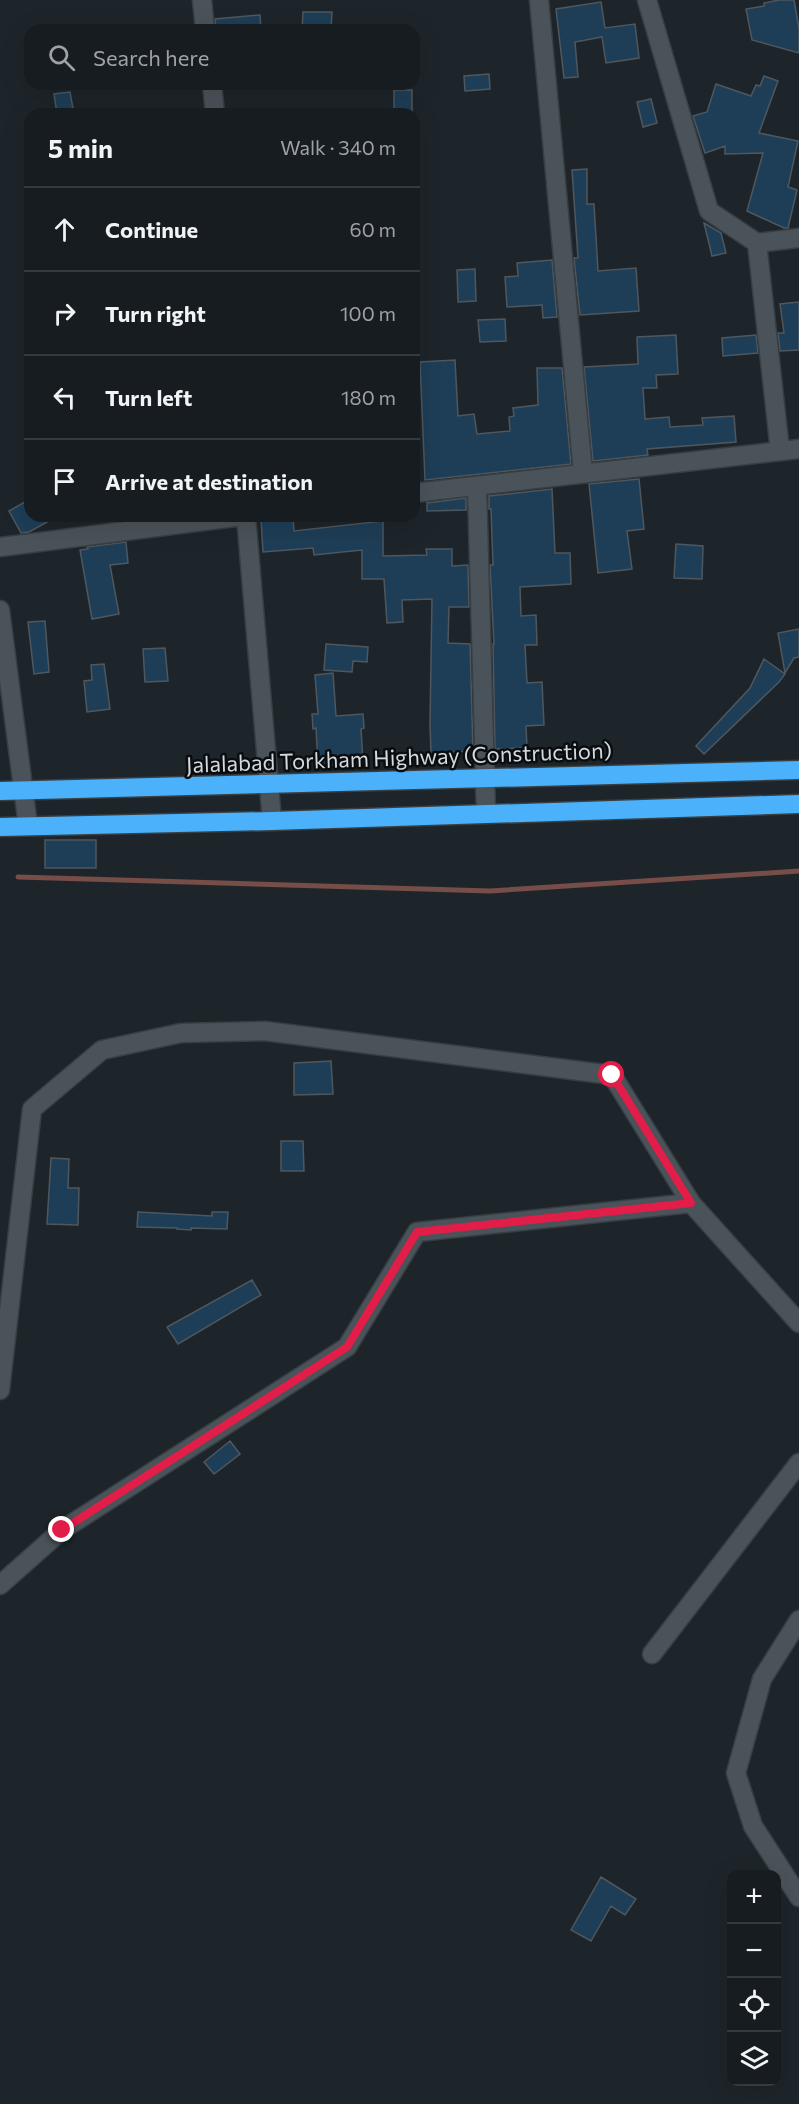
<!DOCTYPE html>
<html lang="en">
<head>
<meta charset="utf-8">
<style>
	body { margin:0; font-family:Commissioner,sans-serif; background:#1f2529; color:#f1f3f6 }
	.controls { position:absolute; right:18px; bottom:18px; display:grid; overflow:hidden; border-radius:12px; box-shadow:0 6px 24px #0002 }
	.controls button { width:54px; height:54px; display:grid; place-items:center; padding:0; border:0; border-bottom:2px solid #353a3e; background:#161c20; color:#f1f3f6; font:30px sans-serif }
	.stop { position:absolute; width:18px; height:18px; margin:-14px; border:4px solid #e11d48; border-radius:50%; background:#fff }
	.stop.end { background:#e11d48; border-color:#fff; box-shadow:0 2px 6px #0008 }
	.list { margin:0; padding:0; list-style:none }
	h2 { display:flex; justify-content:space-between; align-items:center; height:78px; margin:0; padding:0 24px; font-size:26px }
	h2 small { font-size:20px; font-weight:400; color:#9ea1a5 }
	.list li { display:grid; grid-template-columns:39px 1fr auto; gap:18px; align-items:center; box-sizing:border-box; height:84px; padding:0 24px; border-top:2px solid #353a3e }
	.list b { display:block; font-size:22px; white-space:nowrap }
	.list em { font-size:20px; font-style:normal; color:#9ea1a5 }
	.icon { flex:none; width:33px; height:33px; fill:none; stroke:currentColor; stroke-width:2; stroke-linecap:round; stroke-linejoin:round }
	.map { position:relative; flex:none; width:799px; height:2104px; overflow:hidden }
	.search { position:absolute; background:#161c20; box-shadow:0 6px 24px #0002; left:24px; top:24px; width:396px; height:66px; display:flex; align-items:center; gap:15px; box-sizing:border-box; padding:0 21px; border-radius:18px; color:#9ea1a5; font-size:22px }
	.panel { position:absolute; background:#161c20; box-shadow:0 6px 24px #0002; left:24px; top:108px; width:396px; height:414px; border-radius:18px }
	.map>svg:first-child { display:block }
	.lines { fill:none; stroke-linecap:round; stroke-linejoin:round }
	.stream { stroke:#774d48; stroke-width:5 }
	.building { fill:#1e3e57; stroke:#4f575e; stroke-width:1.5 }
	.minor-casing { stroke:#383f43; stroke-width:21 }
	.highway-casing { stroke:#383f43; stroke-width:21 }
	.minor { stroke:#4b535a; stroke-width:18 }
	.highway { stroke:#4ab1fa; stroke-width:18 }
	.route { stroke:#e11d48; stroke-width:8 }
	.labels { text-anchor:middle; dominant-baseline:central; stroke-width:5; stroke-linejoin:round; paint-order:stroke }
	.street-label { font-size:22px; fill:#d4d9dd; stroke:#0a0d10 }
</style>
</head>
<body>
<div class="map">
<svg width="799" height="2104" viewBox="0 0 799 2104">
	<rect width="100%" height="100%" fill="#1d252b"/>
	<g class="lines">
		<!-- stream -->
		<path class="stream" d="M 18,877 L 490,891 L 799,871"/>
	</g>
	<!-- building -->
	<path class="building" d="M 779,0 L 794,0 L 799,28 L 799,53 L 752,40 L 746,9 L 764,6 L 764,3 Z
		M 601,2 L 605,28 L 635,24 L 639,58 L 606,63 L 602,37 L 575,42 L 578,77 L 564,78 L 556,9 Z
		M 303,12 L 332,12 L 331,30 L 302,30 Z
		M 260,15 L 261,30 L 216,30 L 215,19 Z
		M 489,74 L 490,89 L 465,91 L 464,76 Z
		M 764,76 L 778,81 L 759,133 L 798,141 L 788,187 L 797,190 L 788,228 L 784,228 L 747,211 L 763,153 L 725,154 L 725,146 L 705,153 L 693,116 L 707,112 L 716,84 L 751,96 L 756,85 L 760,86 Z
		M 394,90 L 412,90 L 412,114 L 394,114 Z
		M 70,92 L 74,114 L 57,114 L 54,94 Z
		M 651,99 L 657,123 L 643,127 L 637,102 Z
		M 587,169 L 587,204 L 594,204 L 598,271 L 636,268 L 639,311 L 580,315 L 574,258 L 578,258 L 572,170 Z
		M 704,223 L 721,233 L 726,253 L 712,256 Z
		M 552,260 L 557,317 L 543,318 L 542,305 L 507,307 L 505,277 L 518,276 L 517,263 Z
		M 475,269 L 476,301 L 458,302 L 457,270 Z
		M 799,302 L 799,350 L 780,351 L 778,333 L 784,333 L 780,304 Z
		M 505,319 L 506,341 L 480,342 L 478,320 Z
		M 676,335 L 678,374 L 656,375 L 657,388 L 643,388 L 645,419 L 669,417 L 670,427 L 703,425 L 702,418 L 734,416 L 736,442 L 647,449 L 648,455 L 593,461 L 584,367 L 638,364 L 637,337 Z
		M 756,335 L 758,353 L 723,356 L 722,338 Z
		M 455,360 L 458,416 L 474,414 L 477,434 L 510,431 L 509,417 L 514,416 L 513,408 L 538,405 L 537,368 L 562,368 L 571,464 L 425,480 L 420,362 Z
		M 639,479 L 644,529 L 627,531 L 632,569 L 598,573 L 589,484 Z
		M 552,489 L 555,553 L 570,553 L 571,584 L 520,587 L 521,616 L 536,615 L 537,645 L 525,645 L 527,683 L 542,682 L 544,725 L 526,726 L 527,748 L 495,749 L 493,644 L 494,644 L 490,565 L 493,565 L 491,509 L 489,509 L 489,496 Z
		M 466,498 L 466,510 L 427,511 L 427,503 Z
		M 30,499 L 30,516 L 58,516 L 29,532 L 21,533 L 9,511 Z
		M 293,518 L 294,531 L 383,521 L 383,556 L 427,555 L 426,549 L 452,549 L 452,566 L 468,565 L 469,607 L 449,607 L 448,643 L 470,644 L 473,751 L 431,753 L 430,724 L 432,599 L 402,600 L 403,622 L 387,623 L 384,579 L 362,579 L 362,550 L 314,555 L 313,548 L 263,552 L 261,520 Z
		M 126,542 L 128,563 L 110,565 L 119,614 L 92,619 L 80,550 L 88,549 L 87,547 Z
		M 676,544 L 703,546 L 702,579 L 674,578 Z
		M 45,621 L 49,672 L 34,674 L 28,622 Z
		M 799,629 L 799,657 L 794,658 L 785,673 L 778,633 Z
		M 326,644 L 368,647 L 367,662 L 353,661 L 352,672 L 324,670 Z
		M 165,648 L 168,681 L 145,682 L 143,649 Z
		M 764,659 L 785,674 L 779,682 L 704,754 L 696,746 L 750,688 Z
		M 104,664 L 110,709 L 87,712 L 84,681 L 92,680 L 91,665 Z
		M 333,673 L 336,716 L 363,714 L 364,728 L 361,729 L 363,763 L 318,766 L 316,728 L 313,729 L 312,714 L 318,714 L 315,675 Z
		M 45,840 L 96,840 L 96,868 L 45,868 Z
		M 331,1061 L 333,1094 L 294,1095 L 294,1063 Z
		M 281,1141 L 303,1141 L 304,1171 L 281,1171 Z
		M 51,1158 L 69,1159 L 68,1188 L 79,1188 L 78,1225 L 47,1224 Z
		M 138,1212 L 212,1216 L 212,1212 L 228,1212 L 227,1229 L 191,1228 L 191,1230 L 177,1229 L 177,1228 L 137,1227 Z
		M 252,1280 L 261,1295 L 178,1344 L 167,1327 Z
		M 230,1441 L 240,1454 L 214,1474 L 204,1462 Z
		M 601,1877 L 636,1899 L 625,1915 L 611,1906 L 591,1941 L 571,1930 Z"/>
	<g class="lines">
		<!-- minor casing -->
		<g class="minor-casing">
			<path id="minor" d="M 202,0 L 205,30
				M 539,0 L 583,473
				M 647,0 L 709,211 L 757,243 L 780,451
				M 212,84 L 215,114
				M 757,243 L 799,238
				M 477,486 L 486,814
				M 414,493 L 799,449
				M 246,516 L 272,821
				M 0,547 L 243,516
				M 0,610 L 28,826
				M 0,1390 L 32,1109 L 102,1050 L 181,1033 L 265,1031 L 612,1075 L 691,1203
				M 0,1585 L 62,1530 L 347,1347 L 417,1232 L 691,1203 L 799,1323
				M 799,1620 L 762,1679 L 736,1773 L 753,1826 L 799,1897
				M 652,1654 L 799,1463"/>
		</g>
		<!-- highway casing -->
		<g class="highway-casing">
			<path id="highway" d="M 0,791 L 799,770
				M 0,827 L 272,821 L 799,804"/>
		</g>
		<!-- minor -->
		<use href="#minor" class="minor"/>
		<!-- highway -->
		<use href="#highway" class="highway"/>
	</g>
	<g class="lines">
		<!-- route -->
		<path class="route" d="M 62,1530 L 347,1347 L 417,1232 L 691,1203 L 612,1075"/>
	</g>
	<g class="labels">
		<!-- street labels -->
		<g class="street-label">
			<text transform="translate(399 757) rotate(-2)">Jalalabad Torkham Highway (Construction)</text>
		</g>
	</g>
</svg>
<div class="controls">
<button>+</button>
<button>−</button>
<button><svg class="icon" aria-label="locate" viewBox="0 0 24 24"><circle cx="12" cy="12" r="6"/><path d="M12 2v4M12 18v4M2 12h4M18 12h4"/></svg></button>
<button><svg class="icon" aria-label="layers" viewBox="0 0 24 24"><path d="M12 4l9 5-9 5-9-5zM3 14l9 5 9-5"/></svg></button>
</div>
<div class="stop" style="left:612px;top:1075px"></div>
<div class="stop end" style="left:62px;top:1530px"></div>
<div class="search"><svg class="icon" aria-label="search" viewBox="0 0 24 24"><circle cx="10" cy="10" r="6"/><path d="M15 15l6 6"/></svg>Search here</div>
<section class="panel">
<h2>5 min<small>Walk · 340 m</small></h2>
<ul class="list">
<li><svg class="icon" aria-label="ahead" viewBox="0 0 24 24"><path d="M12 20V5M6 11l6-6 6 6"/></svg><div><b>Continue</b></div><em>60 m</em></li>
<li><svg class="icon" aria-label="right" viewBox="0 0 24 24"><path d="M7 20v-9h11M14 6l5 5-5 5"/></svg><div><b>Turn right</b></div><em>100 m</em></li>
<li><svg class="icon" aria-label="left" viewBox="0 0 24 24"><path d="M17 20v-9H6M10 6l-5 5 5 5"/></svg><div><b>Turn left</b></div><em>180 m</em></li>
<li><svg class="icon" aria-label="arrive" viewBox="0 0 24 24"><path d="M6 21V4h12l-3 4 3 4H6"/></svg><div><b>Arrive at destination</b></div></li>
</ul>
</section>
</div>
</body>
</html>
